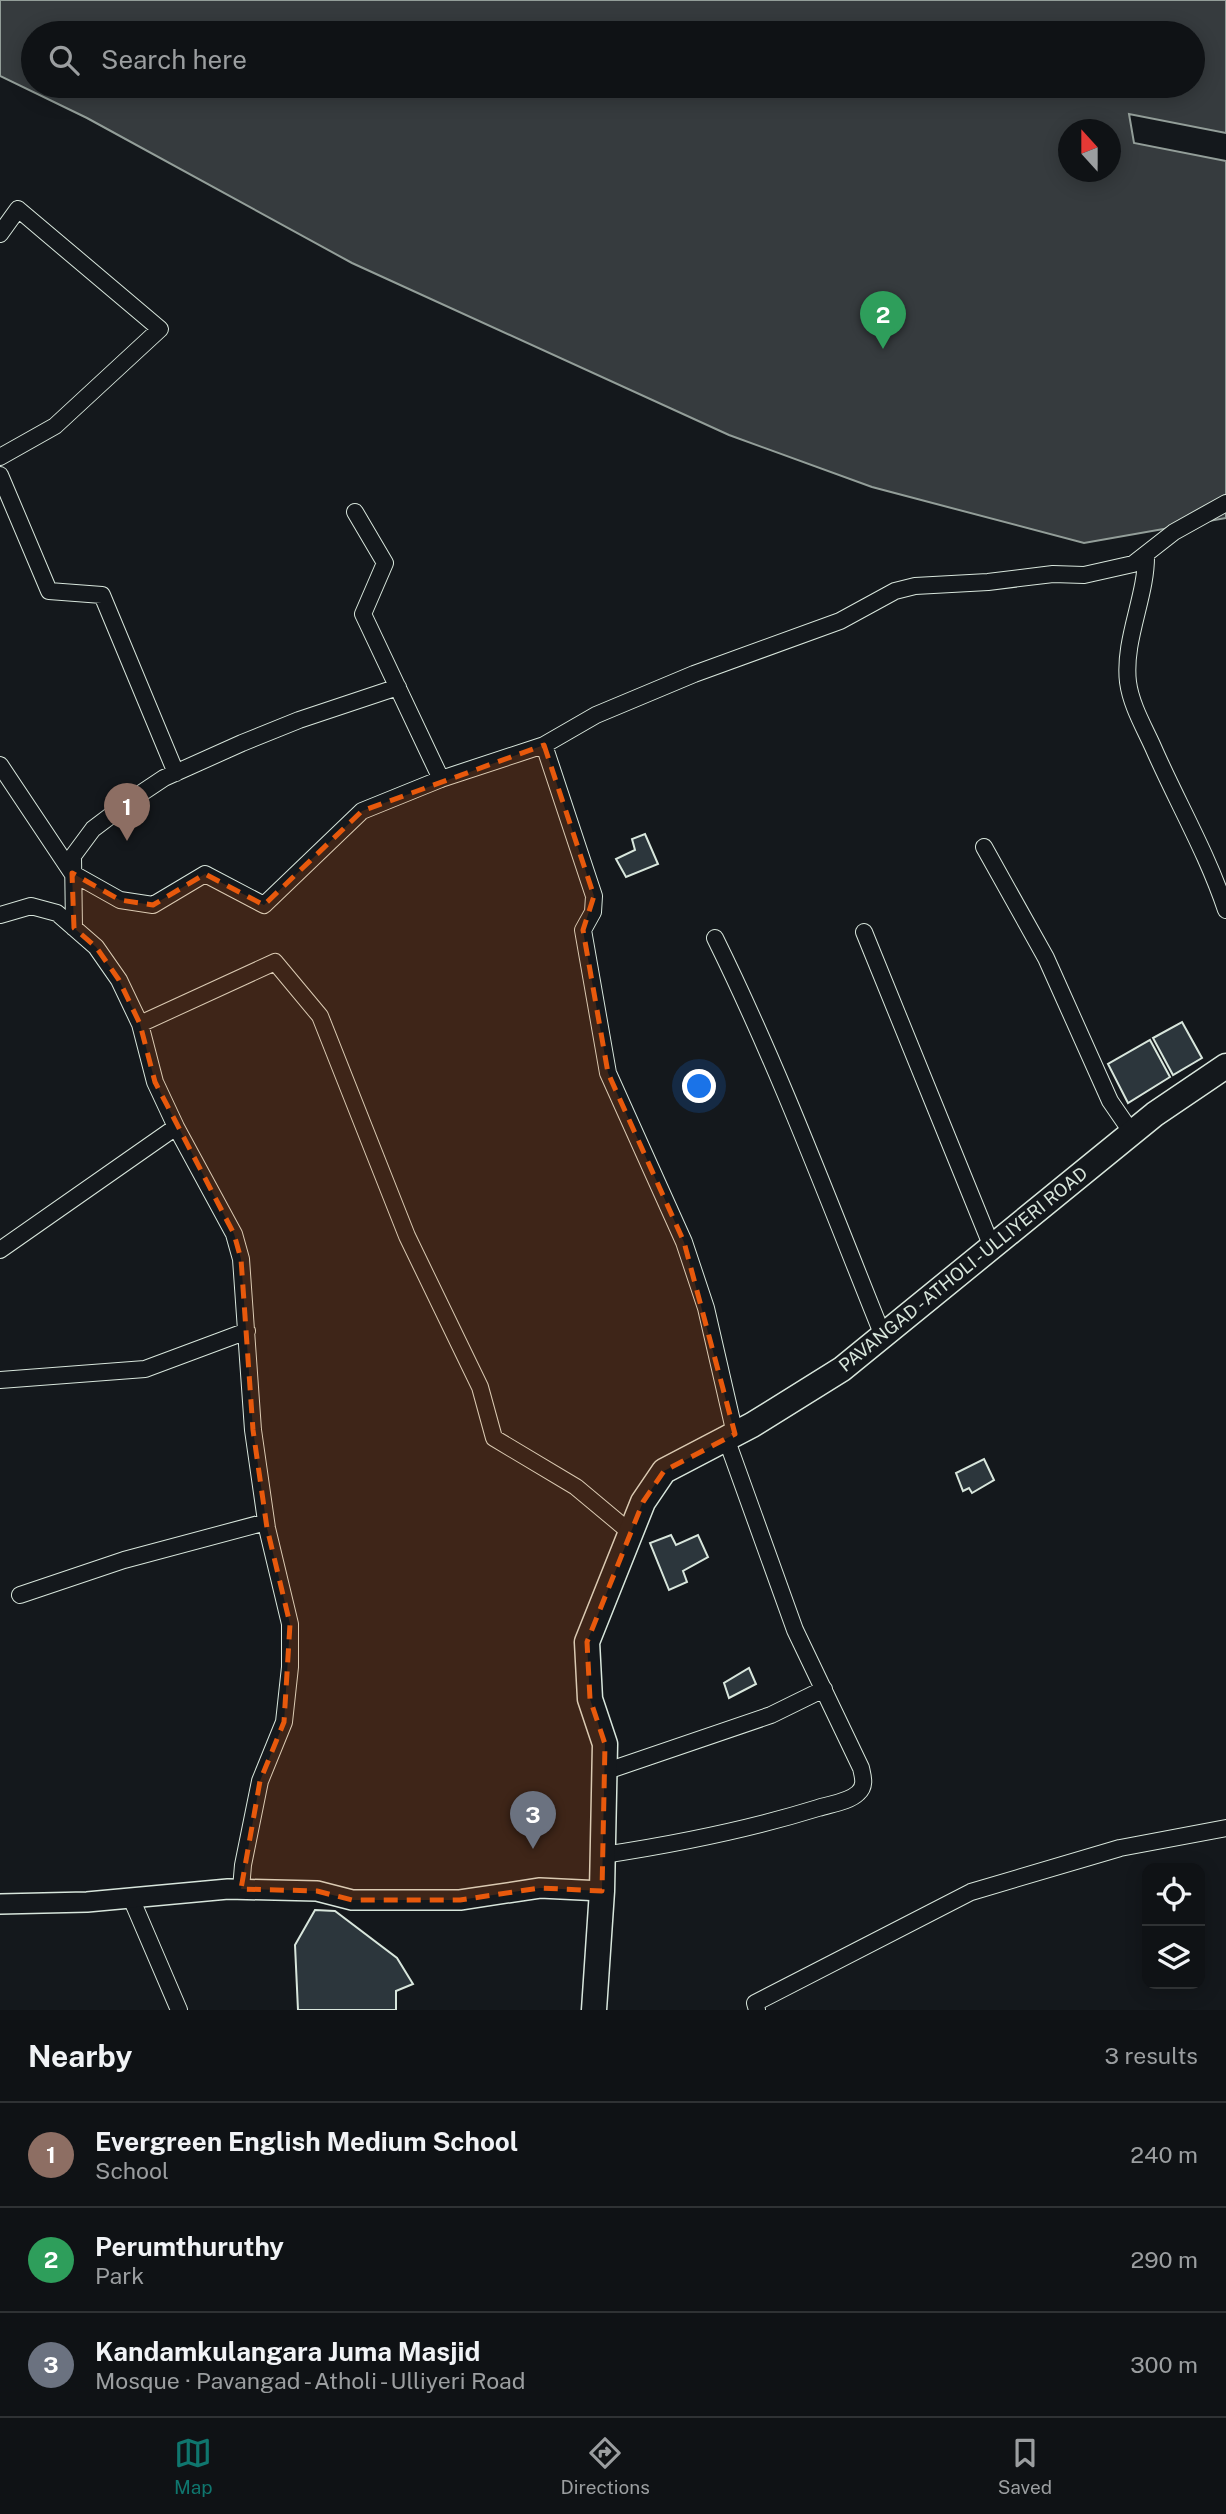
<!DOCTYPE html>
<html lang="en">
<head>
<meta charset="utf-8">
<style>
	body { margin:0; font-family:"Public Sans",sans-serif; background:#181b1e; color:#f1f3f6 }
	.controls { position:absolute; right:21px; bottom:21px; display:grid; overflow:hidden; border-radius:14px; box-shadow:0 4px 18px #0003 }
	.controls button { width:63px; height:63px; display:grid; place-items:center; padding:0; border:0; border-bottom:2px solid #2f3234; background:#0f1215; color:#f1f3f6; font:35px sans-serif }
	.compass { position:absolute; left:1058px; top:119px; width:63px; height:63px; border-radius:50%; background:#0f1215; box-shadow:0 4px 18px #0003; rotate:339deg }
	.you { position:absolute; left:700px; top:1087px; width:24px; height:24px; margin:-18px; border:5px solid #fff; border-radius:50%; background:#1a73e8; box-shadow:0 0 0 10px #1a73e833 }
	.badge { display:grid; place-items:center; width:46px; height:46px; border-radius:50%; background:#0f766e; color:#fff; font-size:23px; font-weight:700 }
	.pin { position:absolute; translate:-50% -58px; filter:drop-shadow(0 2px 4px #0008) }
	.pin::after { content:''; position:absolute; top:37px; width:24px; height:21px; background:inherit; clip-path:polygon(0 0,100% 0,50% 100%) }
	.list { margin:0; padding:0; list-style:none }
	h2 { display:flex; justify-content:space-between; align-items:center; height:91px; margin:0; padding:0 28px; font-size:30px }
	h2 small { font-size:23px; font-weight:400; color:#9b9ea0 }
	.list li { display:grid; grid-template-columns:46px 1fr auto; gap:21px; align-items:center; box-sizing:border-box; height:105px; padding:0 28px; border-top:2px solid #2f3234 }
	.list b { display:block; font-size:26px; white-space:nowrap }
	.list p { margin:0; font-size:23px; white-space:nowrap; color:#9b9ea0 }
	.list em { font-size:23px; font-style:normal; color:#9b9ea0 }
	.icon { flex:none; width:38px; height:38px; fill:none; stroke:currentColor; stroke-width:2; stroke-linecap:round; stroke-linejoin:round }
	.map { position:relative; flex:none; width:1226px; height:2010px; overflow:hidden }
	.search { position:absolute; background:#0f1215; box-shadow:0 4px 18px #0003; left:21px; right:21px; top:21px; height:77px; display:flex; align-items:center; gap:18px; box-sizing:border-box; padding:0 24px; border-radius:38px; color:#9b9ea0; font-size:26px }
	.sheet { height:406px; background:#0f1215 }
	nav { display:flex; justify-content:space-around; align-items:center; box-sizing:border-box; height:98px; border-top:2px solid #2f3234; background:#0f1215; font-size:19px; color:#9b9ea0 }
	nav a { display:grid; justify-items:center; gap:4px }
	nav .on { color:#0f766e }
	.map>svg:first-child { display:block }
	.water { fill:#363b3e; stroke:#939e99; stroke-width:2; fill-rule:evenodd }
	.building { fill:#2c363c; stroke:#d8e6dc; stroke-width:2 }
	.lines { fill:none; stroke-linecap:round; stroke-linejoin:round }
	.minor-casing { stroke:#d8e6dc; stroke-width:18 }
	.tertiary-casing { stroke:#d8e6dc; stroke-width:22 }
	.primary-casing { stroke:#d8e6dc; stroke-width:27 }
	.minor { stroke:#14181c; stroke-width:16 }
	.tertiary { stroke:#14181c; stroke-width:19 }
	.primary { stroke:#14181c; stroke-width:24 }
	.marked { fill:#e8590c; fill-opacity:0.2; stroke:#e8590c; stroke-width:5; stroke-dasharray:14 9; stroke-linejoin:round }
	.labels { text-anchor:middle; dominant-baseline:central; stroke-width:5; stroke-linejoin:round; paint-order:stroke }
	.street-label { font-size:18px; fill:#d8e6dc; stroke:#14181c }
</style>
</head>
<body>
<div class="map">
<svg width="1226" height="2010" viewBox="0 0 1226 2010">
	<rect width="100%" height="100%" fill="#14181c"/>
	<!-- water -->
	<path class="water" d="M 0,0 L 1226,0 L 1226,133 L 1129,114 L 1134,143 L 1226,161 L 1226,518 L 1084,543 L 872,487 L 729,435 L 352,263 L 87,118 L 0,76 ZM 33,33 L 1193,33 L 1193,86 L 33,86 ZM 1068,130 L 1110,130 L 1110,172 L 1068,172 Z"/>
	<!-- building -->
	<path class="building" d="M 645,834 L 658,864 L 626,877 L 616,859 L 635,850 L 632,839 Z
		M 1182,1022 L 1202,1058 L 1173,1075 L 1153,1038 Z
		M 1150,1040 L 1170,1077 L 1128,1103 L 1108,1064 Z
		M 984,1459 L 994,1480 L 972,1493 L 969,1488 L 963,1491 L 956,1473 Z
		M 671,1535 L 676,1545 L 698,1535 L 708,1557 L 683,1571 L 687,1582 L 669,1590 L 650,1543 Z
		M 749,1668 L 756,1684 L 729,1698 L 724,1683 Z
		M 315,1910 L 335,1911 L 397,1958 L 413,1984 L 396,1991 L 396,2010 L 298,2010 L 295,1945 Z"/>
	<g class="lines">
		<!-- minor casing -->
		<g class="minor-casing">
			<path id="minor" d="M 0,234 L 18,209 L 160,329 L 55,426 L 0,457
				M 0,475 L 49,591 L 102,595 L 176,773
				M 355,512 L 385,563 L 363,614 L 441,779
				M 1146,554 C 1147,596 1123,639 1128,682 C 1131,705 1144,727 1153,747 C 1177,802 1207,853 1226,910
				M 544,745 L 594,896 L 593,912 L 583,930 L 608,1073 L 684,1242 L 706,1308 L 735,1434
				M 0,765 L 72,873 L 120,900 L 153,905 L 205,874 L 264,905 L 362,811 L 441,779 L 544,745 L 596,715 L 694,674 L 840,621 L 895,591 L 915,586 L 988,582 L 1053,574 L 1084,575 L 1133,564 L 1174,532 L 1226,503
				M 984,847 L 1046,958 L 1110,1101 L 1132,1133
				M 0,915 L 31,906 L 57,913 L 96,947 L 119,980 L 140,1024 L 155,1082 L 176,1127 L 234,1234 L 241,1259 L 253,1430 L 267,1528 L 290,1624 L 290,1667 L 284,1722 L 260,1781 L 243,1865 L 241,1889
				M 74,928 L 73,856 L 93,829 L 134,798 L 164,778 L 242,743 L 299,720 L 398,687
				M 864,932 L 992,1247
				M 715,938 C 779,1068 829,1202 883,1336
				M 140,1024 L 275,962 L 320,1016 L 407,1236 L 480,1387 L 494,1438 L 576,1487 L 631,1533
				M 0,1250 L 176,1127
				M 0,1380 L 145,1369 L 247,1331
				M 20,1595 L 124,1560 L 266,1522
				M 604,1772 L 771,1715 L 824,1689
				M 603,1855 C 676,1844 747,1830 818,1808 C 830,1804 849,1802 858,1793 C 866,1786 863,1777 861,1768 L 795,1630 L 726,1438
				M 131,1898 L 179,2010
				M 757,2010 L 755,2003 L 971,1892 L 1120,1848 L 1226,1828"/>
		</g>
		<!-- tertiary casing -->
		<g class="tertiary-casing">
			<path id="tertiary" d="M 0,1904 L 87,1902 L 228,1889 L 317,1891 L 352,1900 L 460,1900 L 540,1888 L 602,1891"/>
		</g>
		<!-- primary casing -->
		<g class="primary-casing">
			<path id="primary" d="M 594,2010 L 602,1891 L 605,1744 L 590,1699 L 587,1642 L 643,1502 L 664,1471 L 752,1425 L 842,1369 L 1155,1114 L 1226,1066"/>
		</g>
		<!-- minor -->
		<use href="#minor" class="minor"/>
		<!-- tertiary -->
		<use href="#tertiary" class="tertiary"/>
		<!-- primary -->
		<use href="#primary" class="primary"/>
	</g>
	<!-- marked area -->
	<path class="marked" d="M 544,745 L 594,896 L 583,930 L 608,1073 L 684,1242 L 735,1434 L 664,1471 L 643,1502 L 587,1642 L 590,1699 L 605,1744 L 602,1891 L 540,1888 L 460,1900 L 352,1900 L 317,1891 L 241,1889 L 260,1781 L 284,1722 L 290,1624 L 267,1528 L 253,1430 L 241,1259 L 234,1234 L 155,1082 L 140,1024 L 119,980 L 96,947 L 74,928 L 72,873 L 120,900 L 153,905 L 205,874 L 264,905 L 362,811 Z"/>
	<g class="labels">
		<!-- street labels -->
		<g class="street-label">
			<text transform="translate(963 1269) rotate(-39)">PAVANGAD - ATHOLI - ULLIYERI ROAD</text>
		</g>
	</g>
</svg>
<div class="controls">
<button><svg class="icon" aria-label="locate" viewBox="0 0 24 24"><circle cx="12" cy="12" r="6"/><path d="M12 2v4M12 18v4M2 12h4M18 12h4"/></svg></button>
<button><svg class="icon" aria-label="layers" viewBox="0 0 24 24"><path d="M12 4l9 5-9 5-9-5zM3 14l9 5 9-5"/></svg></button>
</div>
<svg class="compass" viewBox="-18 -18 36 36"><path d="M0-13l5 13h-10z" fill="#e53935"/><path d="M0 13l5-13h-10z" fill="#9b9ea0"/></svg>
<div class="you"></div>
<div class="pin badge" style="left:127px;top:841px;background:#8d6e63">1</div>
<div class="pin badge" style="left:883px;top:349px;background:#2e9e5b">2</div>
<div class="pin badge" style="left:533px;top:1849px;background:#6b7280">3</div>
<div class="search"><svg class="icon" aria-label="search" viewBox="0 0 24 24"><circle cx="10" cy="10" r="6"/><path d="M15 15l6 6"/></svg>Search here</div>
</div>
<section class="sheet">
<h2>Nearby<small>3 results</small></h2>
<ul class="list">
<li><span class="badge" style="background:#8d6e63">1</span><div><b>Evergreen English Medium School</b><p>School</p></div><em>240 m</em></li>
<li><span class="badge" style="background:#2e9e5b">2</span><div><b>Perumthuruthy</b><p>Park</p></div><em>290 m</em></li>
<li><span class="badge" style="background:#6b7280">3</span><div><b>Kandamkulangara Juma Masjid</b><p>Mosque · Pavangad - Atholi - Ulliyeri Road</p></div><em>300 m</em></li>
</ul>
</section>
<nav>
<a class="on"><svg class="icon" aria-label="map" viewBox="0 0 24 24"><path d="M3 6l6-2 6 2 6-2v14l-6 2-6-2-6 2zM9 4v14M15 6v14"/></svg>Map</a>
<a><svg class="icon" aria-label="directions" viewBox="0 0 24 24"><path d="M12 3l9 9-9 9-9-9zM9 14v-3h6M13 9l2 2-2 2"/></svg>Directions</a>
<a><svg class="icon" aria-label="saved" viewBox="0 0 24 24"><path d="M7 4h10v16l-5-4-5 4z"/></svg>Saved</a>
</nav>
</body>
</html>
